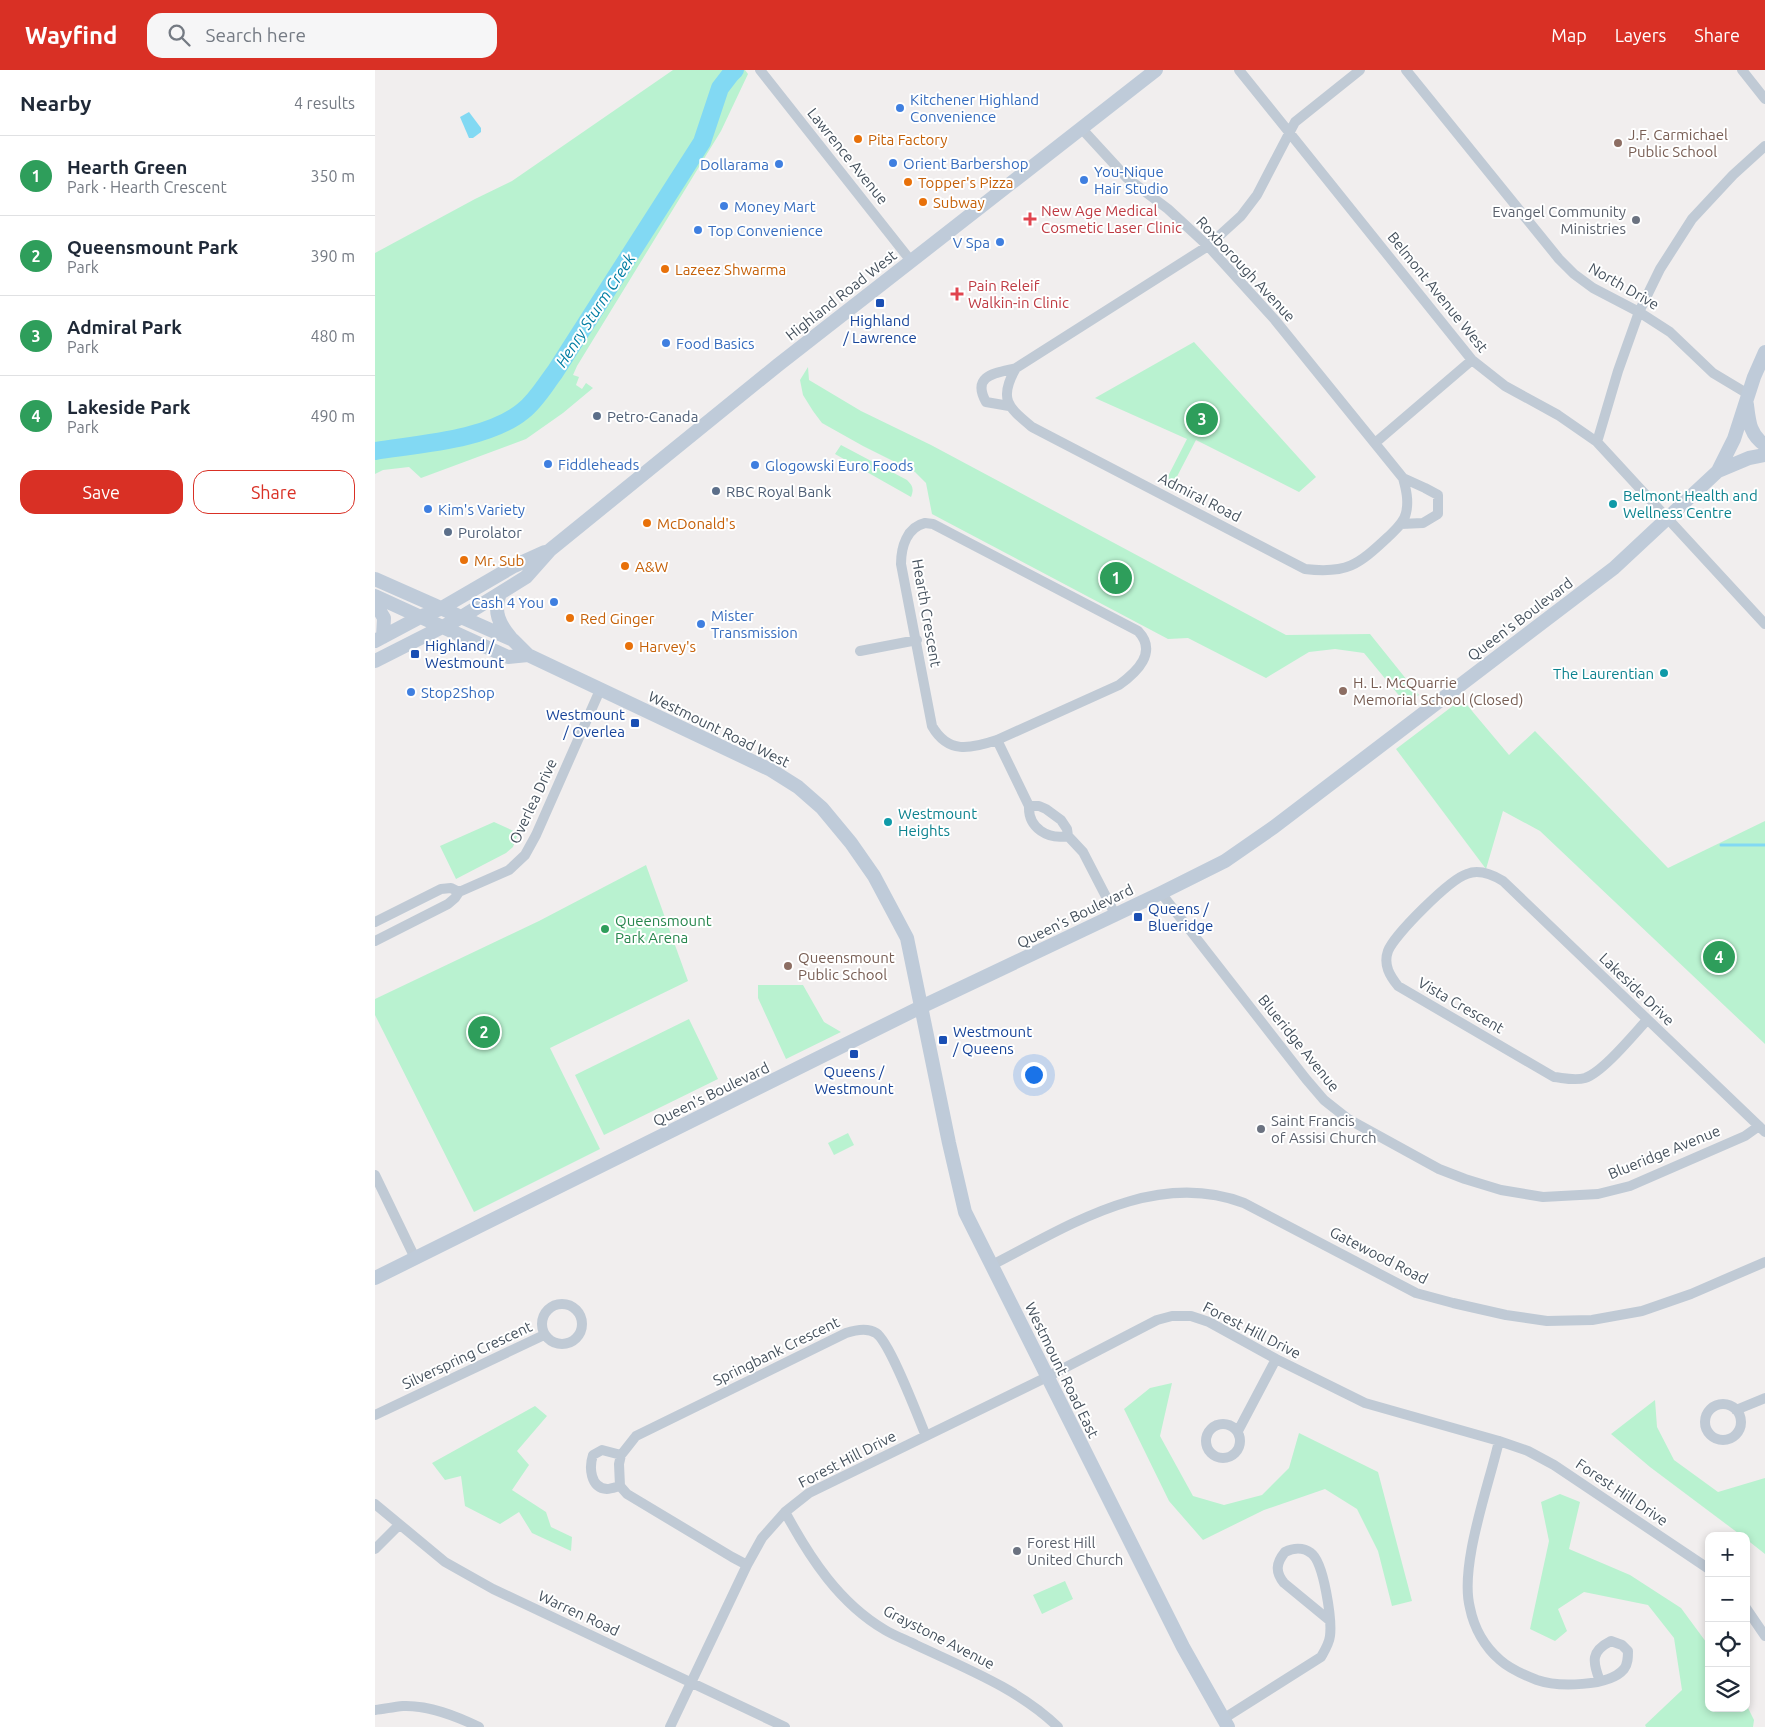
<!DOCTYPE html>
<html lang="en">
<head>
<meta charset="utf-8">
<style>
	body { margin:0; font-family:Ubuntu,sans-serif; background:#f6f6f7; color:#1f2937 }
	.controls { position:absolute; right:15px; bottom:15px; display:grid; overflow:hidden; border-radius:10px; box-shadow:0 2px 8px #0003 }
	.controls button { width:45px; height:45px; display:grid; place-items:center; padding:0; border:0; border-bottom:1px solid #e0e1e3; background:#fff; color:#1f2937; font:25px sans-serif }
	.you { position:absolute; left:658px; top:1004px; width:18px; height:18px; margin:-12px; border:4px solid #fff; border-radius:50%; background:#1a73e8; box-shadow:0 0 0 8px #1a73e833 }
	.badge { display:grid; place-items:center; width:32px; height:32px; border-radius:50%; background:#d93025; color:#fff; font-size:16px; font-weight:700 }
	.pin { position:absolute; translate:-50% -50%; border:2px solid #fff; box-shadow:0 1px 5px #0006 }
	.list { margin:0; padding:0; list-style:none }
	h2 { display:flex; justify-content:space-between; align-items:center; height:65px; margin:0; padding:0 20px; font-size:21px }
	h2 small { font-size:16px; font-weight:400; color:#747a83 }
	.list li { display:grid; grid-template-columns:32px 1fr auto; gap:15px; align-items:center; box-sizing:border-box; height:80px; padding:0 20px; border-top:1px solid #e0e1e3 }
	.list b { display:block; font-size:19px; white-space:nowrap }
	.list p { margin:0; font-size:16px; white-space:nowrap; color:#747a83 }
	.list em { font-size:16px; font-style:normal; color:#747a83 }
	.actions { display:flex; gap:10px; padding:15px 20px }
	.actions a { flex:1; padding:11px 0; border:1px solid #d93025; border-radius:15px; text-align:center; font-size:18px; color:#d93025 }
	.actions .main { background:#d93025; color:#fff }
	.icon { flex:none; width:28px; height:28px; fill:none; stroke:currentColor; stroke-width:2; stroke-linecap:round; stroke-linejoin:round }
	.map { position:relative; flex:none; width:1390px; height:1657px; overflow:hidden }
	header { display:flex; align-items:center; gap:30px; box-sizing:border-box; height:70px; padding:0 25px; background:#d93025; color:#fff }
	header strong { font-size:24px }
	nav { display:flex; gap:28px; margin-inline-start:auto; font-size:18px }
	.search { width:350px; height:45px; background:#f6f6f7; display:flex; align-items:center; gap:12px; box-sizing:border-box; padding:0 18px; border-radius:15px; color:#747a83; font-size:19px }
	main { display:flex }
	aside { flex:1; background:#fff }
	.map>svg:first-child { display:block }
	.green { fill:#b9f2d0 }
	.water { fill:#82d9f3 }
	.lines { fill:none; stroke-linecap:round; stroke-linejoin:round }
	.stream { stroke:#82d9f3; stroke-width:3 }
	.river { stroke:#82d9f3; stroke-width:18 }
	.street { stroke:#c0cad5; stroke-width:10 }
	.secondary { stroke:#bfcbd9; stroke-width:14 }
	.shop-dot { fill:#3f7fe0; stroke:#fff; stroke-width:2 }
	.food-dot { fill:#e8710a; stroke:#fff; stroke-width:2 }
	.education-dot { fill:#8d6e63; stroke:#fff; stroke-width:2 }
	.health-dot { fill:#e0444e; stroke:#fff; stroke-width:2 }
	.worship-dot { fill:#6b7280; stroke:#fff; stroke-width:2 }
	.transit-dot { fill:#1a4fb4; stroke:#fff; stroke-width:2 }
	.service-dot { fill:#5c6f8a; stroke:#fff; stroke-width:2 }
	.culture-dot { fill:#0f9aa8; stroke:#fff; stroke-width:2 }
	.leisure-dot { fill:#2e9e5b; stroke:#fff; stroke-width:2 }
	.labels { text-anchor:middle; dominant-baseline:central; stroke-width:4; stroke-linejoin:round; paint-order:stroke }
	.shop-label { font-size:15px; fill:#366cbe; stroke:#fff; text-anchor:start }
	.education-label { font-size:15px; fill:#785e54; stroke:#fff; text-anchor:start }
	.food-label { font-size:15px; fill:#c56008; stroke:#fff; text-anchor:start }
	.street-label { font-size:15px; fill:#45515d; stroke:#fff }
	.health-label { font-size:15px; fill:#be3a42; stroke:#fff; text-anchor:start }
	.worship-label { font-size:15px; fill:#5b616d; stroke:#fff; text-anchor:start }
	.transit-label { font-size:15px; fill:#164399; stroke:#fff; text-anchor:start }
	.service-label { font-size:15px; fill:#4e5e75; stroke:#fff; text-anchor:start }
	.culture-label { font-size:15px; fill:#0d838f; stroke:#fff; text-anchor:start }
	.leisure-label { font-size:15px; fill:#27864d; stroke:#fff; text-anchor:start }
	.water-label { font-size:16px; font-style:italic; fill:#037ea4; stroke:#fff }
</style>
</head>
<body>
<header>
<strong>Wayfind</strong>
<div class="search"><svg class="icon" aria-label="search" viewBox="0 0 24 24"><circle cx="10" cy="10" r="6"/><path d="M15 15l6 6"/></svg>Search here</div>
<nav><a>Map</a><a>Layers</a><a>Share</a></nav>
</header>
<main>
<aside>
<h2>Nearby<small>4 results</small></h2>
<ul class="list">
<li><span class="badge" style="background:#2e9e5b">1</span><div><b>Hearth Green</b><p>Park · Hearth Crescent</p></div><em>350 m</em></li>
<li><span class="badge" style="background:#2e9e5b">2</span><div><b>Queensmount Park</b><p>Park</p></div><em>390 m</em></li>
<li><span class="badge" style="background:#2e9e5b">3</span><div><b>Admiral Park</b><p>Park</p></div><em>480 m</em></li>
<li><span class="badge" style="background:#2e9e5b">4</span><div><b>Lakeside Park</b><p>Park</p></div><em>490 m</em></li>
</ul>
<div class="actions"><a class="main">Save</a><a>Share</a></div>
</aside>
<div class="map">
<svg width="1390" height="1657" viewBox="0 0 1390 1657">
	<rect width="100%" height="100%" fill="#f1eeee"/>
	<!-- green -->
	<path class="green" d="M 298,0 L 370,0 L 373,4 L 346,61 L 202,296 L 198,305 L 204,307 L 201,315 L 207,319 L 211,313 L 218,318 L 188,343 L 151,369 L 46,408 L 34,397 L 8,400 L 0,404 L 0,183 L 100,129 L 137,111 Z
		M 819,272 L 941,407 L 924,422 L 821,370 L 795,420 L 788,416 L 812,369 L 720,328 Z
		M 433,297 L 434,310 L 486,341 L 556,375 L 911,565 L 995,564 L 1044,625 L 1031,634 L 989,583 L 960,579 L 934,582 L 891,608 L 813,568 L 793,569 L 572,452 L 557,444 L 551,413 L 540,402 L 488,376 L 447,353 L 438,341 L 428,325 L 425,310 Z
		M 466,375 L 532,410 C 538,416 539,419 536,427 L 460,384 Z
		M 1087,629 L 1134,685 L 1160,661 L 1293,798 L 1390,751 L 1390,974 L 1165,761 L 1128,741 L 1111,799 L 1021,679 Z
		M 119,752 L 143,763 L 138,777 L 131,783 L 81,809 L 65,776 Z
		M 271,795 L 313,911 L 175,978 L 225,1079 L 99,1142 L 0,945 L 0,929 L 164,851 Z
		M 383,915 L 428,915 L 449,952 L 466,962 L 411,989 L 383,928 Z
		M 314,949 L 343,1009 L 229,1065 L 200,1005 Z
		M 473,1063 L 479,1075 L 459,1085 L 453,1073 Z
		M 797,1313 L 785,1366 L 818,1426 L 849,1435 L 887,1425 L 914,1398 L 924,1363 L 1003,1402 L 1037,1531 L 1017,1536 L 1003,1481 L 982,1439 L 950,1419 L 889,1440 L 828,1470 L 794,1431 L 749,1339 L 775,1318 Z
		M 1280,1330 L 1282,1357 L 1299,1390 L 1343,1422 L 1390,1408 L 1390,1484 L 1371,1469 L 1371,1466 L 1367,1466 L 1275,1397 L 1236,1364 Z
		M 160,1336 L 172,1346 L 142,1381 L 154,1395 L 137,1420 L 171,1442 L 176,1457 L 197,1467 L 196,1481 L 157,1463 L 144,1442 L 125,1454 L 90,1436 L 86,1406 L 70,1410 L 57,1393 Z
		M 1185,1424 L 1205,1432 L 1194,1479 L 1255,1505 L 1306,1538 L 1334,1576 L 1334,1638 L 1371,1638 L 1371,1634 L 1379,1650 L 1378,1657 L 1271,1657 L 1270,1655 L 1307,1620 L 1299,1568 L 1273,1535 L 1209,1522 L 1183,1539 L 1192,1561 L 1180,1571 L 1155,1559 L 1174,1471 L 1166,1432 Z
		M 690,1511 L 698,1529 L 667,1544 L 658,1525 Z"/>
	<!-- water -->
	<path class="water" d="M 94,42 L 106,58 L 106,62 L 98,68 L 94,68 L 85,47 Z"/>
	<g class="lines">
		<!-- stream -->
		<path class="stream" d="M 1346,775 L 1390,775"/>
		<!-- river -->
		<path class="river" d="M 0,381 C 44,374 113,370 148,341 C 161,331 170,315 180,302 L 327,72 L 345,18 L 355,5 L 360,0"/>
		<!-- street -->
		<path class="street" d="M 385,0 L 536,191
			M 864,0 L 1097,290 L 1130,316 L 1183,345 L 1222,372 L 1390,554
			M 1031,0 L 1184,189 L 1199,204 L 1218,218 L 1264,242 L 1295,262 L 1338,303 L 1373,324
			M 1367,0 L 1390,29
			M 707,59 L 752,108 L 793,139 L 833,176 L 900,250 L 1028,408 C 1031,419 1034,431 1031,443 C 1029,453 1020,460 1013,467 C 983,495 972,504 930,499 L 657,357 C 633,337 623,329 641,298 L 833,176 L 866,146 L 882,125 L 920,52 L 985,0
			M 634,336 L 611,332 C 596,305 621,303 641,298
			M 1222,372 L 1243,301 L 1264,242 L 1285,199 L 1317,149 L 1358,105 L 1390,76
			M 1000,373 L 1097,290
			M 550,453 L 558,454 L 763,561 C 783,582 762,602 744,615 L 622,670 C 595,679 573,684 557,656 L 526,494 C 526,477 532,457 550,453 Z
			M 1026,454 L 1048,453 L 1063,444 L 1063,425 L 1050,418 L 1028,408
			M 485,581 L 542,570
			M 622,670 L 654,736 C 653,758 673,770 693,766
			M 654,736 L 664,736 L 671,739 L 686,750 L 692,759 L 693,766 L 708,782 L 740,844
			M 786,823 L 931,1009 L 949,1030 L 973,1049 L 1064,1099 L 1090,1109 L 1126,1120 L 1168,1127 L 1223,1124 L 1255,1116 L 1370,1066 L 1384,1056
			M 0,852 L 66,819 L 76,818 L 84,822
			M 0,871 L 73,834 L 80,828 L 84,822 L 134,800 L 150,785 L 161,765 L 225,620
			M 1272,950 C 1258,965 1228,1002 1210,1008 C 1200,1011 1189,1008 1179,1007 L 1023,916 C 1015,906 1008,895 1013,881 C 1019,865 1075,809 1092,804 C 1104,799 1118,805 1128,811 L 1390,1062
			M 0,1105 L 40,1188
			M 617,1195 C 695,1155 780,1099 869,1133 L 1041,1223 L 1078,1233 L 1131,1245 L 1172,1251 L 1217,1250 L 1267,1241 L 1316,1224 L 1390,1192
			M167 1254a20 20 0 1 1 40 0a20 20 0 1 1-40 0Z
			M1330 1352a18 18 0 1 1 36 0a18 18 0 1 1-36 0Z
			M 1361,1340 L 1390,1328
			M 0,1345 L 169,1265
			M831 1371a17 17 0 1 1 34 0a17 17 0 1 1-34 0Z
			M 863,1361 L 901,1289
			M 1124,1371 C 1114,1415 1084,1496 1095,1538 C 1099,1558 1110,1577 1125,1590 C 1135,1599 1149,1605 1162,1610 C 1182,1617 1234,1617 1249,1599 C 1253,1594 1253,1587 1253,1581 L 1247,1575 L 1236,1571 C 1216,1581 1217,1591 1225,1611
			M 245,1416 C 241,1417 236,1419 232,1419 C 215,1418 214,1397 218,1385 L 227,1380 L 246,1385
			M 0,1434 L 70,1492 L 118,1519 L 410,1657
			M 410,1442 C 435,1488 464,1533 510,1560 C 520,1566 531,1570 541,1575 C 590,1598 644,1619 683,1657
			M 0,1479 L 24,1455
			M 372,1495 L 357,1487 L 252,1424 L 245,1416 L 244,1394 L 246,1385 L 261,1366 L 471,1263 C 480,1260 492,1257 501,1263 C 515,1272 543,1347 551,1366
			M 1371,1538 L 1390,1566
			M 0,1640 C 9,1639 18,1637 28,1636 C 54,1635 81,1646 104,1657
			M 848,1649 L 946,1587 C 950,1580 954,1574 955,1566 C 957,1550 949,1492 936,1483 C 928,1477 918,1478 910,1482 C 901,1493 900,1502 909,1513 L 954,1550
			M 295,1657 L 372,1495 L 387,1468 L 410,1442 L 434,1423 L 672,1307 L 782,1250 L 797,1246 L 816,1246 L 834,1252 L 901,1289 L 990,1333 L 1124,1371 L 1153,1381 L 1179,1395 L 1334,1499"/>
		<!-- secondary -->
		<path class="secondary" d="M 1372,335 C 1374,352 1375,365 1390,375
			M 1343,401 L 1374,388 L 1390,385
			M 0,509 L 138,570 L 153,585 L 396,700 L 423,717 L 447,738 L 476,773 L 499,806 L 532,868 L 574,1073 L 590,1142 L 808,1577 L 853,1657
			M 125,523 C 118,542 124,554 136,568
			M 0,526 L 133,587 L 153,585
			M 0,533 L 9,548 L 8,567
			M 0,571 L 47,546 L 65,539 L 139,496 L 170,482
			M 0,591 L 85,548 L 151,507 L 175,480 L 403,295 L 781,0
			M 0,1208 L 546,937 L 786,823 L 850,791 L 899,757 L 1239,498 L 1343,401 L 1359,369 L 1379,307 L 1390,282"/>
	</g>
	<!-- markers -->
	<g class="shop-dot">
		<circle cx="525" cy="38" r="5"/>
		<circle cx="518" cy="93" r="5"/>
		<circle cx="404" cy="94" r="5"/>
		<circle cx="709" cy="110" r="5"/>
		<circle cx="349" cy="136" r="5"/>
		<circle cx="323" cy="160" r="5"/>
		<circle cx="625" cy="172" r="5"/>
		<circle cx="291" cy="273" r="5"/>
		<circle cx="173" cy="394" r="5"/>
		<circle cx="380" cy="395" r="5"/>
		<circle cx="53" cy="439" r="5"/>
		<circle cx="179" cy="532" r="5"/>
		<circle cx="326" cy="554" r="5"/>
		<circle cx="36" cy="622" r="5"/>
	</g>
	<g class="food-dot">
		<circle cx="483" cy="69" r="5"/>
		<circle cx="533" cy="112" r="5"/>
		<circle cx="548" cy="132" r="5"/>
		<circle cx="290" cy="199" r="5"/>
		<circle cx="272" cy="453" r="5"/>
		<circle cx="89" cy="490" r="5"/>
		<circle cx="250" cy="496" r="5"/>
		<circle cx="195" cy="548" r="5"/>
		<circle cx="254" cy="576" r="5"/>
	</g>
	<g class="education-dot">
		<circle cx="1243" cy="73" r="5"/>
		<circle cx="968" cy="621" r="5"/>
		<circle cx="413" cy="896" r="5"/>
	</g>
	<g class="health-dot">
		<path d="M652.5 141.5h5v5h5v5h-5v5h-5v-5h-5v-5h5z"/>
		<path d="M579.5 216.5h5v5h5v5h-5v5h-5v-5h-5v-5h5z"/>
	</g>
	<g class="worship-dot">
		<circle cx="1261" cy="150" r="5"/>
		<circle cx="886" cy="1059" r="5"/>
		<circle cx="642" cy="1481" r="5"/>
	</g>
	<g class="transit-dot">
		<rect x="500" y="228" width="10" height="10" rx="2.5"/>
		<rect x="35" y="579" width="10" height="10" rx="2.5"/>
		<rect x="255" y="648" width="10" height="10" rx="2.5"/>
		<rect x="758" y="842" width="10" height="10" rx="2.5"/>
		<rect x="563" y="965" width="10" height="10" rx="2.5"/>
		<rect x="474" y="979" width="10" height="10" rx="2.5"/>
	</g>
	<g class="service-dot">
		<circle cx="222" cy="346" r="5"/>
		<circle cx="341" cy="421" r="5"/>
		<circle cx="73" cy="462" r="5"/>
	</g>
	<g class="culture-dot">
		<circle cx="1238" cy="434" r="5"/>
		<circle cx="1289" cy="603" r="5"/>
		<circle cx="513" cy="752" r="5"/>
	</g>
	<circle class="leisure-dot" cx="230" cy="859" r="5"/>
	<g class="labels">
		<!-- shop labels -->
		<g class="shop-label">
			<text x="535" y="29">Kitchener Highland<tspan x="535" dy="17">Convenience</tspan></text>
			<text x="528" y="93">Orient Barbershop</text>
			<text x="394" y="94" text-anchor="end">Dollarama</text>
			<text x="719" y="101">You-Nique<tspan x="719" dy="17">Hair Studio</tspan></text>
			<text x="359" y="136">Money Mart</text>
			<text x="333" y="160">Top Convenience</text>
			<text x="615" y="172" text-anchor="end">V Spa</text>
			<text x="301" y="273">Food Basics</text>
			<text x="183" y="394">Fiddleheads</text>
			<text x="390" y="395">Glogowski Euro Foods</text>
			<text x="63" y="439">Kim's Variety</text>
			<text x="169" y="532" text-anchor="end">Cash 4 You</text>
			<text x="336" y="545">Mister<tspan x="336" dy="17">Transmission</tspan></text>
			<text x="46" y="622">Stop2Shop</text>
		</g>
		<!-- education labels -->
		<g class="education-label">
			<text x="1253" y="64">J.F. Carmichael<tspan x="1253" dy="17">Public School</tspan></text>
			<text x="978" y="612">H. L. McQuarrie<tspan x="978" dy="17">Memorial School (Closed)</tspan></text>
			<text x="423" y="887">Queensmount<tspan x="423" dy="17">Public School</tspan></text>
		</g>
		<!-- food labels -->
		<g class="food-label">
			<text x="493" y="69">Pita Factory</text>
			<text x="543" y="112">Topper's Pizza</text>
			<text x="558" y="132">Subway</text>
			<text x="300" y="199">Lazeez Shwarma</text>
			<text x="282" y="453">McDonald's</text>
			<text x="99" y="490">Mr. Sub</text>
			<text x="260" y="496">A&amp;W</text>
			<text x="205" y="548">Red Ginger</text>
			<text x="264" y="576">Harvey's</text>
		</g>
		<!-- street labels -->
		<g class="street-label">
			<text transform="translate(473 86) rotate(51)">Lawrence Avenue</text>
			<text transform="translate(871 199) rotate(47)">Roxborough Avenue</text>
			<text transform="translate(1249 216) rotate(30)">North Drive</text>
			<text transform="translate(1063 222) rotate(51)">Belmont Avenue West</text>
			<text transform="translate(466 225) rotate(-38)">Highland Road West</text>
			<text transform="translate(825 427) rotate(27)">Admiral Road</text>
			<text transform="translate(552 543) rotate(80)">Hearth Crescent</text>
			<text transform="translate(1145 549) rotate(-37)">Queen's Boulevard</text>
			<text transform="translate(344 659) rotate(26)">Westmount Road West</text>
			<text transform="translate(158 731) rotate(-65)">Overlea Drive</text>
			<text transform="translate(700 846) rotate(-26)">Queen's Boulevard</text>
			<text transform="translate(1262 919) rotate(44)">Lakeside Drive</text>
			<text transform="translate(1086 935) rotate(30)">Vista Crescent</text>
			<text transform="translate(924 973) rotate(51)">Blueridge Avenue</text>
			<text transform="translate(336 1024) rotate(-26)">Queen's Boulevard</text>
			<text transform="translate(1289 1082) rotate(-22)">Blueridge Avenue</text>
			<text transform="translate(1004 1185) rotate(27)">Gatewood Road</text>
			<text transform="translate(877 1260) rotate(27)">Forest Hill Drive</text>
			<text transform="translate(401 1281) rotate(-26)">Springbank Crescent</text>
			<text transform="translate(92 1285) rotate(-25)">Silverspring Crescent</text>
			<text transform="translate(687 1300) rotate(64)">Westmount Road East</text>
			<text transform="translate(472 1389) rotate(-27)">Forest Hill Drive</text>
			<text transform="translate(1247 1422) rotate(34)">Forest Hill Drive</text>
			<text transform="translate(204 1543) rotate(25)">Warren Road</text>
			<text transform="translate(564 1567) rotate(27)">Graystone Avenue</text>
		</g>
		<!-- health labels -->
		<g class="health-label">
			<text x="666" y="140">New Age Medical<tspan x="666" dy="17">Cosmetic Laser Clinic</tspan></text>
			<text x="593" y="215">Pain Releif<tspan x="593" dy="17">Walkin-in Clinic</tspan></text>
		</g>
		<!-- worship labels -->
		<g class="worship-label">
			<text x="1251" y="141" text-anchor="end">Evangel Community<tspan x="1251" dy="17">Ministries</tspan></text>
			<text x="896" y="1050">Saint Francis<tspan x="896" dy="17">of Assisi Church</tspan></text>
			<text x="652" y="1472">Forest Hill<tspan x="652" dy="17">United Church</tspan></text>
		</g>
		<!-- transit labels -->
		<g class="transit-label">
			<text x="505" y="250" text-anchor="middle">Highland<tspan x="505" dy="17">/ Lawrence</tspan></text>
			<text x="50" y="575">Highland /<tspan x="50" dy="17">Westmount</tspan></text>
			<text x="250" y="644" text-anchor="end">Westmount<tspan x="250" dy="17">/ Overlea</tspan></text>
			<text x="773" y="838">Queens /<tspan x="773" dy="17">Blueridge</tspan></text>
			<text x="578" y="961">Westmount<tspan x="578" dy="17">/ Queens</tspan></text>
			<text x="479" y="1001" text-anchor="middle">Queens /<tspan x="479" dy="17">Westmount</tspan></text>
		</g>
		<!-- service labels -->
		<g class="service-label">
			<text x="232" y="346">Petro-Canada</text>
			<text x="351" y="421">RBC Royal Bank</text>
			<text x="83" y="462">Purolator</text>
		</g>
		<!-- culture labels -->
		<g class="culture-label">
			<text x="1248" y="425">Belmont Health and<tspan x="1248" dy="17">Wellness Centre</tspan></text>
			<text x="1279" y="603" text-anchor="end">The Laurentian</text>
			<text x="523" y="743">Westmount<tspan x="523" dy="17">Heights</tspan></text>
		</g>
		<!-- leisure labels -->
		<g class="leisure-label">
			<text x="240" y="850">Queensmount<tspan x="240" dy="17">Park Arena</tspan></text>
		</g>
		<!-- water labels -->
		<g class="water-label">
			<text transform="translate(220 240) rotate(-57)">Henry Sturm Creek</text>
		</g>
	</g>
</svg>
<div class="controls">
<button>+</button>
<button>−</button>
<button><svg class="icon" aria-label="locate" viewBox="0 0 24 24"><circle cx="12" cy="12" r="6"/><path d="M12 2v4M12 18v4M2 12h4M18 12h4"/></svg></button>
<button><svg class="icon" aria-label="layers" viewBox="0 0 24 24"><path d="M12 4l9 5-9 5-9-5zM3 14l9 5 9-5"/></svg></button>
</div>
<div class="you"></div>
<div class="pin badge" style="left:741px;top:508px;background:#2e9e5b">1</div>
<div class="pin badge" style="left:109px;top:962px;background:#2e9e5b">2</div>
<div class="pin badge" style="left:827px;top:349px;background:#2e9e5b">3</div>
<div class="pin badge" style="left:1344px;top:887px;background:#2e9e5b">4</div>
</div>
</main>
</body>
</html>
